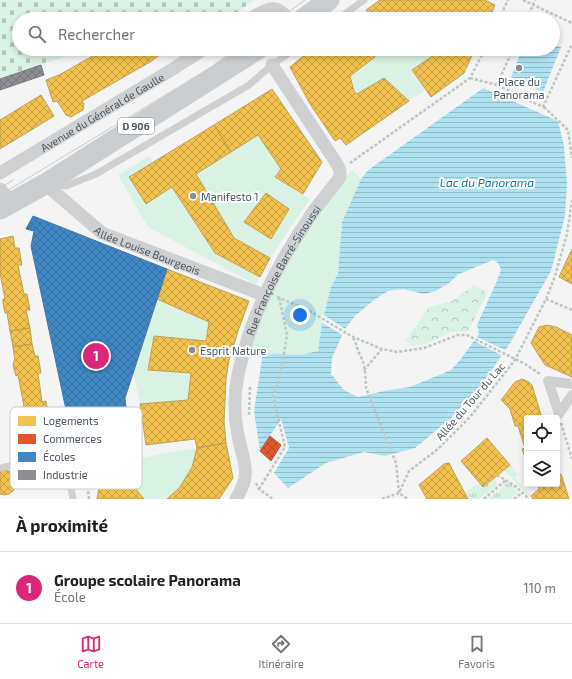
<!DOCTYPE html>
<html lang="fr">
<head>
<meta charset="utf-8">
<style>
	body { margin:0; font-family:"Exo 2",sans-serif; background:#f2f2f2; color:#202124 }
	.controls { position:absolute; right:12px; bottom:12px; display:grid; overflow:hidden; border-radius:4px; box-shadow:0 2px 6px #0003 }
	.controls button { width:36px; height:36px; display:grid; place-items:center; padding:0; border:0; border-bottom:1px solid #e0e0e0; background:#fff; color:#202124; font:20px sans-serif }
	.you { position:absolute; left:300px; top:315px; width:14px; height:14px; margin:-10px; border:3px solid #fff; border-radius:50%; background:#1a73e8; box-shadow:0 0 0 6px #1a73e833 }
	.badge { display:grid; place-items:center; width:26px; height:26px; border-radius:50%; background:#db2777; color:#fff; font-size:13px; font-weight:700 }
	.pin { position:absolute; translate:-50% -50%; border:2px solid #fff; box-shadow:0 1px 4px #0006 }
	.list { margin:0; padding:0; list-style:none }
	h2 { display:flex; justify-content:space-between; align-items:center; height:52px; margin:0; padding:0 16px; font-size:17px }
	h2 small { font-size:13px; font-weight:400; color:#757577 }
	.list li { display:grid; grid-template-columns:26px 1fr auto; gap:12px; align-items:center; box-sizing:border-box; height:72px; padding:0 16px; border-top:1px solid #e0e0e0 }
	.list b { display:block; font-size:15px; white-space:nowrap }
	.list p { margin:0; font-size:13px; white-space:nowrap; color:#757577 }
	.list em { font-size:13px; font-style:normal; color:#757577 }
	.icon { flex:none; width:22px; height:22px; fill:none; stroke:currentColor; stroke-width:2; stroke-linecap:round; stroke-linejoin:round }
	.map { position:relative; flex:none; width:572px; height:499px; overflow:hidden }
	.search { position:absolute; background:#fff; box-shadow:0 2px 6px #0003; left:12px; right:12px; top:12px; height:44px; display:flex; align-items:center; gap:10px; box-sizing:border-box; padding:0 14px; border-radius:22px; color:#757577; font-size:15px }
	.sheet { height:124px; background:#fff }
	nav { display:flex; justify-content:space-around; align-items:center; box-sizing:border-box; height:56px; border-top:1px solid #e0e0e0; background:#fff; font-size:11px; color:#757577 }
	nav a { display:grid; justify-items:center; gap:2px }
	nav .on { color:#db2777 }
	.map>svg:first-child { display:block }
	.grass { fill:url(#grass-tufts) }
	.forest { fill:url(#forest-crowns) }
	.cemetery { fill:url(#cemetery-stones) }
	.garden { fill:#d9f2e3 }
	.water { fill:url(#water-rules); fill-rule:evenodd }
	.pier { fill:#f4f4f4 }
	.homes { fill:url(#homes-cross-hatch); stroke:#c0a154 }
	.shops { fill:url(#shops-cross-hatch); stroke:#b6573d }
	.schools { fill:url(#schools-cross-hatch); stroke:#4279a7 }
	.industry { fill:url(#industry-cross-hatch); stroke:#797c83 }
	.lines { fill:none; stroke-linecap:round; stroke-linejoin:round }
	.path { stroke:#bcc7c4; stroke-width:2.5; stroke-dasharray:3 2; stroke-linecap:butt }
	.service { stroke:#ced0d2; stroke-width:7 }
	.pedestrian { stroke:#ced0d2; stroke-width:10 }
	.minor { stroke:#ced0d2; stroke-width:13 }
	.primary { stroke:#caced1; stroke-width:21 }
	.tram { stroke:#c9cacc; stroke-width:1 }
	.poi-dot { fill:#868d94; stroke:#fff; stroke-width:1.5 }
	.labels { text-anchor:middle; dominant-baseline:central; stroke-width:4; stroke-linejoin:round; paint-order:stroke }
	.shield { fill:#fff; stroke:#808990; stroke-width:1 }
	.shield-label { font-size:10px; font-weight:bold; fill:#4a5661 }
	.poi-label { font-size:11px; fill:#4a5661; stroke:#fff; text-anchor:start }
	.street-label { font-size:11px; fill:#4a5661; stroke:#fff }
	.water-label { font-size:12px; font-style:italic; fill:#0c7c9b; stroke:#fff }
	.key { fill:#fff; stroke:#c9ccd0; stroke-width:1 }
	.key-label { font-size:11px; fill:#4a5661 }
</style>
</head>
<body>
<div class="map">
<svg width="572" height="499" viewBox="0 0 572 499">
	<defs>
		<pattern id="grass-tufts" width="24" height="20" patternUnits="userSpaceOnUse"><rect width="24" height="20" fill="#d9f2e3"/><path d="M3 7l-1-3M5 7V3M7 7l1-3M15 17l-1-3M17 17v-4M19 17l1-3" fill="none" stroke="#b2c7bb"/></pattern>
		<pattern id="forest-crowns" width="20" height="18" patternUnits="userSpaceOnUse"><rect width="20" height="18" fill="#d9f2e3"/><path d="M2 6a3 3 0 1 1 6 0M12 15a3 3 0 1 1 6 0" fill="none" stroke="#b2c7bb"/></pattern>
		<pattern id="cemetery-stones" width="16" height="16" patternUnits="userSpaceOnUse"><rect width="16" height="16" fill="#d9f2e3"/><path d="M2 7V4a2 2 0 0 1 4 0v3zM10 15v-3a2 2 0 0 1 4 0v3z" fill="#b2c7bb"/></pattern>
		<pattern id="water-rules" width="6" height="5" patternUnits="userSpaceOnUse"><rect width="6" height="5" fill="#aee2f0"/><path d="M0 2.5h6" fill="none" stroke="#90bac6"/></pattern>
		<pattern id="homes-cross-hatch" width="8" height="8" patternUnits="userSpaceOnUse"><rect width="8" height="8" fill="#f2c14e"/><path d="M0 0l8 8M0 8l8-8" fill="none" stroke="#c6a044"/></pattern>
		<pattern id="shops-cross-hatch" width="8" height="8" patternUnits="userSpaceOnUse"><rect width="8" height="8" fill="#e4572e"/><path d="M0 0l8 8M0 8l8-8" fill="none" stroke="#bb4b2b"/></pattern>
		<pattern id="schools-cross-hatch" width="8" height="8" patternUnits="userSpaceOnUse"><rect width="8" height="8" fill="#3f88c5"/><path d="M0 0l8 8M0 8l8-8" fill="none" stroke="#3772a3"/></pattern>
		<pattern id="industry-cross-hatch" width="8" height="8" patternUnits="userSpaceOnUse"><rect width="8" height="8" fill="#8d8d92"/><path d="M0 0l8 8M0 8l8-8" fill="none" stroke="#75767b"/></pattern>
	</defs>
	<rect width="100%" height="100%" fill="#f4f4f4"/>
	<!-- grass -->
	<path class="grass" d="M 510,465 L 518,474 L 515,478 L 531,496 L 529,497 L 512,479 L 513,477 L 512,476 L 510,477 L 504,470 Z
		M 493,479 L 498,485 L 479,499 L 468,499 L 465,493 L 468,490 L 471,489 L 473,486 L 478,485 L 479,482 L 484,487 Z
		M 505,482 L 514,486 L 518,493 L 510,499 L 488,499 L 504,486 L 503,484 Z"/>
	<!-- forest -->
	<path class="forest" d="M 474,285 L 487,293 L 468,332 L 450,332 L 438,339 L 425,344 L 412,346 L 406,340 L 429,307 L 452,301 Z"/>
	<!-- cemetery -->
	<path class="cemetery" d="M 0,0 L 254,0 L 228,19 L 191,19 L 189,14 L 175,19 L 19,19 L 19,49 L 87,49 L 0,79 Z"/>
	<!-- garden -->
	<path class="garden" d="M 369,49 L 441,49 L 440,52 L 412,70 L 425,90 L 409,101 L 357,94 L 354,91 L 350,76 L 375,57 Z
		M 258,135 L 281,169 L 275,177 L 310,199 L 270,258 L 234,238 L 196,174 Z
		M 149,156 L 153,162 L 129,177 L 146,204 L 172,187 L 215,253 L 260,277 L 256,285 L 148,227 L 118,175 Z
		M 352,170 L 361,179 L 342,222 L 338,274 L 331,287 L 322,323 L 318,351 L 300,355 L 248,352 L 266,300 L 323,205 Z
		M 157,299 L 209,322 L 206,341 L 154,336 L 148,369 L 191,373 L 188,400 L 140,404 L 133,372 Z
		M 197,448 C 190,472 186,482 167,499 L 144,499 L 126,477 L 124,461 Z"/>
	<!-- water -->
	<path class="water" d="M 553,44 L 561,47 L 543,92 L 511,77 L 522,49 L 553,49 Z
		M 483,88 L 558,121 L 564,146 L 567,183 L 565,216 L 551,271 L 510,343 L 478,390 L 451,418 L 415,448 L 385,456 L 364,452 L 326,463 L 288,488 L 274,473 L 289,448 L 281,419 L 260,451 L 254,411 L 263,353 L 300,355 L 318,351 L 322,323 L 331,287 L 338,274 L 342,222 L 361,179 L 368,170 ZM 493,260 L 497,262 L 501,269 L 497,281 L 477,325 L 479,334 L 460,360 L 451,370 L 410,387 L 389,390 L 358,397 L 344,390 L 331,374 L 332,358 L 345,329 L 355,316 L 374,300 L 388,291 L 403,289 L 424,294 L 436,291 L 449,283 L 459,274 Z"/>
	<!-- pier -->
	<path class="pier" d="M 481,87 L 483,88 L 368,170 L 361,179 L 360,177 L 367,169 Z
		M 322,314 L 347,330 L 344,336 L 321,322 Z
		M 475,336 L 505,350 L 507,351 L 503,356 L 472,340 Z"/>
	<!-- homes -->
	<path class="homes" d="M 380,0 L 485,0 L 495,5 L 489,19 L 441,19 L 431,16 L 425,19 L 373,19 L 366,10 Z
		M 105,49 L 106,52 L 113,49 L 168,49 L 150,62 L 82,101 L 84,104 L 83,110 L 71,117 L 66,115 L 57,101 L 53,102 L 46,80 L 59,75 Z
		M 312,49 L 369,49 L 375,57 L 350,76 L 354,91 L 357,94 L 384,78 L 409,101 L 346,145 L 340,138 L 335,141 L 310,104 L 290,67 Z
		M 441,49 L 475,49 L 464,73 L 431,97 L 412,70 L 440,51 Z
		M 272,89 L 322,162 L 303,194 L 275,177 L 281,169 L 258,135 L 231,152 L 214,125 Z
		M 41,95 L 54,116 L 0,149 L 0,120 Z
		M 214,125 L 231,152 L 196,174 L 234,238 L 270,258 L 260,277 L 215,253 L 172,187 L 146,204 L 129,177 Z
		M 266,193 L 289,209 L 271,239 L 244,222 Z
		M 13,236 L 15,248 L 19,248 L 22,265 L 18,265 L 24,294 L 27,294 L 30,310 L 26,310 L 30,328 L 10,331 L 7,313 L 5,313 L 3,303 L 3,299 L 5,299 L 0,273 L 0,239 Z
		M 572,249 L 572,284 L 559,277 Z
		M 167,269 L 249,301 L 238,331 L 229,360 L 226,379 L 224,421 L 226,443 L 197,448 L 195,439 L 146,445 L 140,404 L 188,400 L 191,373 L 148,370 L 154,336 L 206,341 L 209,322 L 157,299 Z
		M 547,325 L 556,327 L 572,335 L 572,377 L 545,365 L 531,343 L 539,327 Z
		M 30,328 L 32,344 L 13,347 L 10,331 Z
		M 32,344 L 35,356 L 38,356 L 41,373 L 38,373 L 42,402 L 46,401 L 49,418 L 45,419 L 48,437 L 29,440 L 26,420 L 24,421 L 21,411 L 22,407 L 24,406 L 18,375 L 16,376 L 13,365 L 14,361 L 15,361 L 13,347 Z
		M 522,379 L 529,382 L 532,385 L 542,418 L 527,418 L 527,463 L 522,449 L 525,448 L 518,426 L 515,426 L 510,409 L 501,400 L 515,382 Z
		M 487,438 L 510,465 L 483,487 L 461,461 Z
		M 226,443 L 233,478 L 219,499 L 167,499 L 180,487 L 192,467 L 197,448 Z
		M 449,463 L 468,499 L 427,499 L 419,485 L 444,464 Z
		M 557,467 L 559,474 L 561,474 L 569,499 L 533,499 L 531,496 L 539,489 L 537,484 L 557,484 Z
		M 0,470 L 9,471 L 16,477 L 16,487 L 13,491 L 9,494 L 4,495 L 0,494 Z
		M 126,477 L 144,499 L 97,499 L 100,482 Z"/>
	<!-- shops -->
	<path class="shops" d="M 270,436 L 281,445 L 271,461 L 260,451 Z"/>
	<!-- schools -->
	<path class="schools" d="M 33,216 L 167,269 L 125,398 L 130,449 L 77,461 L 31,246 L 34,231 L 26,229 Z"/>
	<!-- industry -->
	<path class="industry" d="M 41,65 L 44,75 L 0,90 L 0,79 Z"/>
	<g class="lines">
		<!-- path -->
		<path class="path" d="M 523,0 L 572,23
			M 499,19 L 508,0
			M 527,19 L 535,0
			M 513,49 L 497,85 L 543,107 L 572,44
			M 470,78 L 497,85
			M 544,107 L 568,130 L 572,158
			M 350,163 L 470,78 L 485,49
			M 277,297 L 310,311 L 351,336 L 382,349 L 397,352 L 424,348 L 458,335 L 467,335 L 525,364 L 540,374
			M 546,299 L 572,310
			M 353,338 C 356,342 356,345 358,350 C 359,354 362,358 363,362 C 365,367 366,382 366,388 L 396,463 L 399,493 L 408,499
			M 364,370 L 382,349
			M 249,415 L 250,386
			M 561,423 L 572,459
			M 497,475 L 515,486 L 528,498
			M 256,483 L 259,489 L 273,499
			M 259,489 L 285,447 L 273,396 L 280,378 L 287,335 L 279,297
			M 89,499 L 87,482 L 103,471
			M 382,499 L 399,493 L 409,471 L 438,449 L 470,417 L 515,360 L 546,299 L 555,276 L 567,234 L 572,200
			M 484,499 L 506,480
			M 514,499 L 522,493"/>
		<!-- service -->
		<path class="service" d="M 338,19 L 364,0
			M 53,185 L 66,186 L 96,174 L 249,85 L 272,65 L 295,49
			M 0,468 L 65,454 L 73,499"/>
		<!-- pedestrian -->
		<path class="pedestrian" d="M 548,381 L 572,384
			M 549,383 L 559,414 L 572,395"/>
		<!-- minor -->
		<g class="minor">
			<path d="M 250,19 C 265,10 275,1 288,19"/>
			<path id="s1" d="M 0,173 L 168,72 L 204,49"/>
			<path id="s2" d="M 45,184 L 102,233 L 264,295"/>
			<path d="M 0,189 L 12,202"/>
			<path id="s3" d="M 236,499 C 253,472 243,463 238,435 C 234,416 234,394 238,375 C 250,317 276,267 309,218 C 318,204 330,191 340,177 L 340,170 L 337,164 L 272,65"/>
		</g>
		<!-- primary -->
		<path class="primary" d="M 303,19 L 329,0
			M 0,209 L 45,184 L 258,49"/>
		<!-- tram -->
		<path class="tram" d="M 269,19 L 282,10
			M 279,19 L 305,0
			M 0,188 L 13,180
			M 0,195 L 210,68 L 236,49"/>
	</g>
	<!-- markers -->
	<g class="poi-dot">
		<circle cx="519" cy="68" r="4"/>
		<circle cx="193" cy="196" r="4"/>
		<circle cx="192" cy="350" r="4"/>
	</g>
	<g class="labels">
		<!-- shield labels -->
		<rect class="shield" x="118" y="118" width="36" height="16" rx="3"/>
		<g class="shield-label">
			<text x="136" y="126">D 906</text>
		</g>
		<!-- poi labels -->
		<g class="poi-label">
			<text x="519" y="81" text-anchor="middle">Place du<tspan x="519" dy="13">Panorama</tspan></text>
			<text x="201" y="196">Manifesto 1</text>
			<text x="200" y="350">Esprit Nature</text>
		</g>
		<!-- street labels -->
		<g class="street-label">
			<text stroke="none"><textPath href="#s1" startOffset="119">Avenue du Général de Gaulle</textPath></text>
			<text stroke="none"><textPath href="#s2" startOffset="124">Allée Louise Bourgeois</textPath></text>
			<text stroke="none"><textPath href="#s3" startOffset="242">Rue Françoise Barré-Sinoussi</textPath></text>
			<text transform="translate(470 401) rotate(-49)">Allée du Tour du Lac</text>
		</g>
		<!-- water labels -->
		<g class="water-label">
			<text x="487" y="182">Lac du Panorama</text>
		</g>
	</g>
	<!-- legend -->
	<rect x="10" y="407" width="132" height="82" rx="6" class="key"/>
	<rect x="18" y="416" width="18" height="10" fill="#f2c14e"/>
	<rect x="18" y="434" width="18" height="10" fill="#e4572e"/>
	<rect x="18" y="452" width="18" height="10" fill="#3f88c5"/>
	<rect x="18" y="470" width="18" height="10" fill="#8d8d92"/>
	<g class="key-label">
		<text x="43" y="425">Logements</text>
		<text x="43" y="443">Commerces</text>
		<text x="43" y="461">Écoles</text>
		<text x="43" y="479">Industrie</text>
	</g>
</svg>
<div class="controls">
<button><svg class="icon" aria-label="locate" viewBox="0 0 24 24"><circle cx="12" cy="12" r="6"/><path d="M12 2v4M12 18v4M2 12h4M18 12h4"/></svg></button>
<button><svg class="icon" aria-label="layers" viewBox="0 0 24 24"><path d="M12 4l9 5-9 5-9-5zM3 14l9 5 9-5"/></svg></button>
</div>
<div class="you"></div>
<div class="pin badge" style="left:96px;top:356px">1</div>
<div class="search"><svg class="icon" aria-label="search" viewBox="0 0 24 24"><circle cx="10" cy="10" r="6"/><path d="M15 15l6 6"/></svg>Rechercher</div>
</div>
<section class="sheet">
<h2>À proximité<small></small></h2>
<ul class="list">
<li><span class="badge">1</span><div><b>Groupe scolaire Panorama</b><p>École</p></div><em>110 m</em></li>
</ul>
</section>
<nav>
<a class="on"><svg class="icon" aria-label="map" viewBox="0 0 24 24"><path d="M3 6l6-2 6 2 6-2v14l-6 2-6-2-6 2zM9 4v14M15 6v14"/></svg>Carte</a>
<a><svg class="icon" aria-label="directions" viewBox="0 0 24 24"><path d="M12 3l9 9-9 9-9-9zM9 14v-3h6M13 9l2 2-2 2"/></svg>Itinéraire</a>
<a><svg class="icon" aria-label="saved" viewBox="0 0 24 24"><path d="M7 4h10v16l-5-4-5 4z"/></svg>Favoris</a>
</nav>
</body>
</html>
